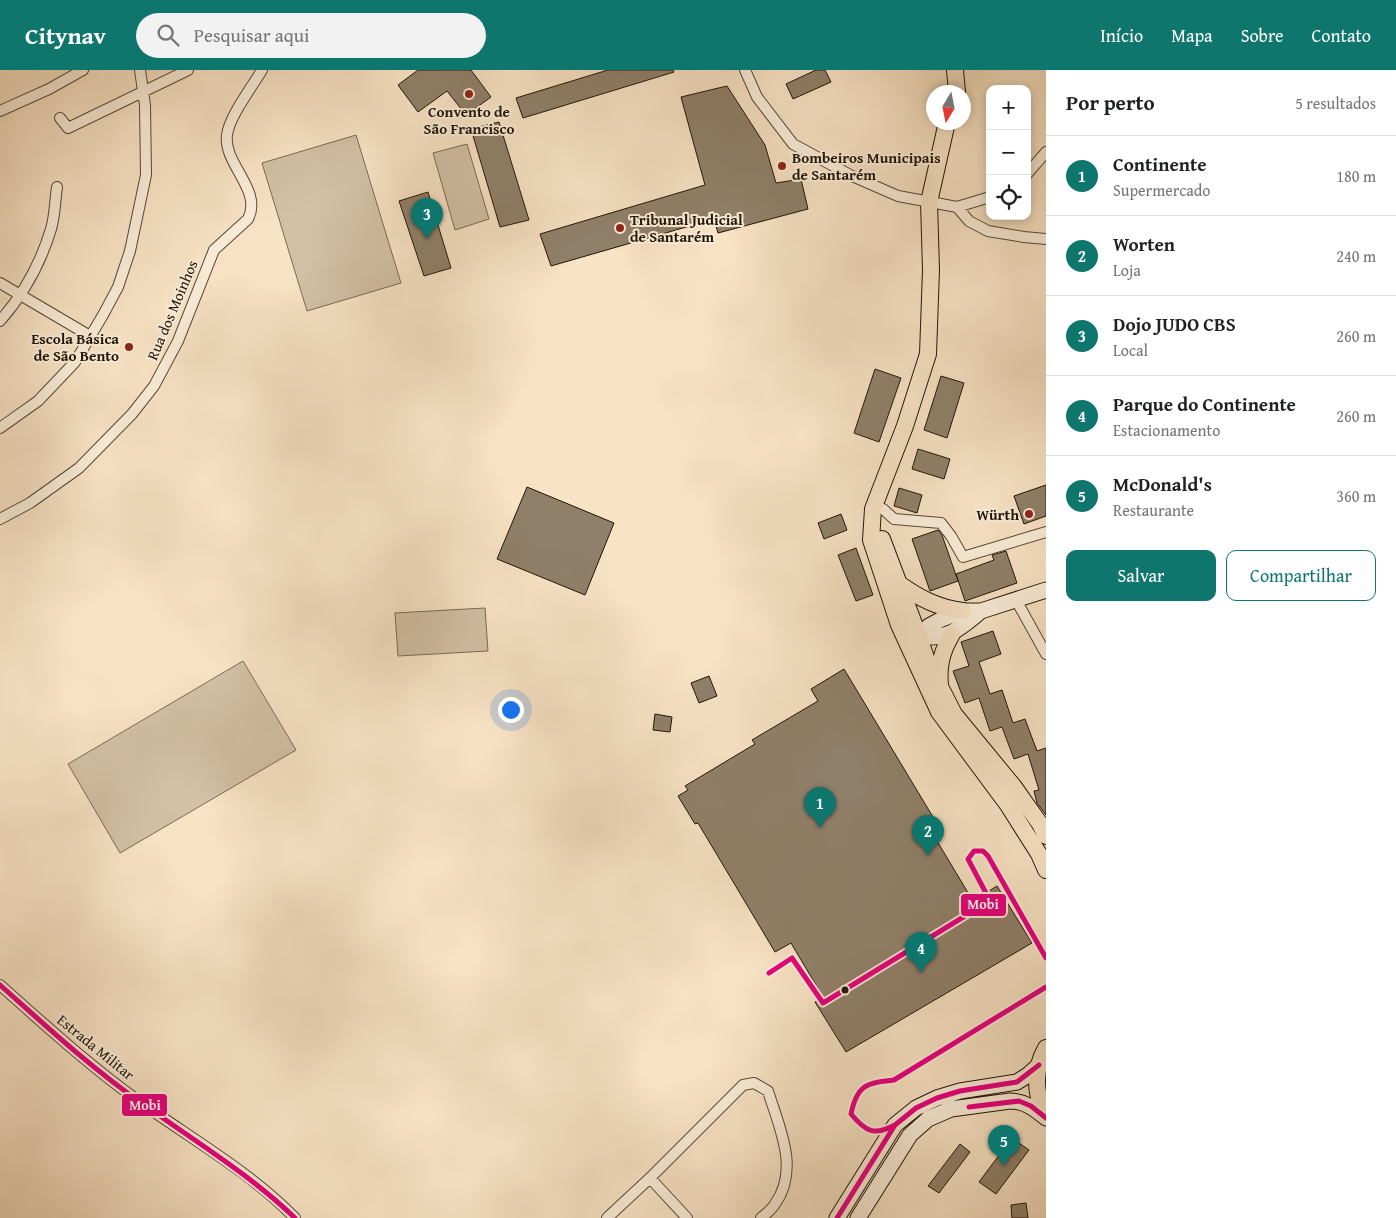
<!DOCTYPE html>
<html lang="pt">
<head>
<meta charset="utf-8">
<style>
	body { margin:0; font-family:"Gentium Book Plus",serif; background:#f2f2f2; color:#202124 }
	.controls { position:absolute; right:15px; top:15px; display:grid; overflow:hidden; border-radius:10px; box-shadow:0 2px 8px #0003 }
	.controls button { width:45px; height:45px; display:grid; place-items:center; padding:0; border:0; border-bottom:1px solid #e0e0e0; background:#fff; color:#202124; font:25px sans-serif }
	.compass { position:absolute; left:926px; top:15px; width:45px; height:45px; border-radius:50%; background:#fff; box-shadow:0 2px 8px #0003; rotate:190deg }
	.you { position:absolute; left:510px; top:639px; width:18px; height:18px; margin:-12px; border:4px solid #fff; border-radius:50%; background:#1a73e8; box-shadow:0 0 0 8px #1a73e833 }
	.badge { display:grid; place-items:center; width:32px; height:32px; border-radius:50%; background:#0f766e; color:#fff; font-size:16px; font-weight:700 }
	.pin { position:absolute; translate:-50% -41px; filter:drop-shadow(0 1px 2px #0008) }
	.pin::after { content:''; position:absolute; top:26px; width:18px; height:15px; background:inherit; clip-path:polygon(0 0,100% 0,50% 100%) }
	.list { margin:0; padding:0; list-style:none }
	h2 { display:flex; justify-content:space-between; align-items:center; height:65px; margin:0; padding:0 20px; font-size:21px }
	h2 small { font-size:16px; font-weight:400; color:#757577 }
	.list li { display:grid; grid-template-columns:32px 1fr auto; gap:15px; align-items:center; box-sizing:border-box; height:80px; padding:0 20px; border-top:1px solid #e0e0e0 }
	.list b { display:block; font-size:19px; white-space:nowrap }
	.list p { margin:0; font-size:16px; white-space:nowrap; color:#757577 }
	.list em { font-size:16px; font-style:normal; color:#757577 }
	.actions { display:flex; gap:10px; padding:15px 20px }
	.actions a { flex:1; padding:11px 0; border:1px solid #0f766e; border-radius:10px; text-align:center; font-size:18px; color:#0f766e }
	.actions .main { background:#0f766e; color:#fff }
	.icon { flex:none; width:28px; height:28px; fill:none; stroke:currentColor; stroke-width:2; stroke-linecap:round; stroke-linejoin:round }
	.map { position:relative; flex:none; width:1046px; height:1148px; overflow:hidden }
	header { display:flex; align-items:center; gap:30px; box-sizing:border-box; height:70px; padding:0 25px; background:#0f766e; color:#fff }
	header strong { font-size:24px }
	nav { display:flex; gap:28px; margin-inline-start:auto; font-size:18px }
	.search { width:350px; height:45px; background:#f2f2f2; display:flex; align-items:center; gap:12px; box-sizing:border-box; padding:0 18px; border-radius:28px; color:#757577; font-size:19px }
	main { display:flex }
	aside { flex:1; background:#fff }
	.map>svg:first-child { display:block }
	.green { fill:#d3c0a5; stroke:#7a6a56 }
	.building { fill:#90806a; stroke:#201507 }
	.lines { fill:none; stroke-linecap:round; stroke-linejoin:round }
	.street-casing { stroke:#564836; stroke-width:12 }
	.secondary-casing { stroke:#201507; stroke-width:17 }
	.primary-casing { stroke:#201507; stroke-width:18 }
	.street { stroke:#faedd9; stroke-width:10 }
	.secondary { stroke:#faedd9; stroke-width:15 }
	.primary { stroke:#f8e3c5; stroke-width:16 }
	.bus-1-casing { stroke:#faedd9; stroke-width:9 }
	.bus-1 { stroke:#e5007d; stroke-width:5 }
	.poi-dot { fill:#8f2418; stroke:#faedd9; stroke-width:2 }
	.bus-dot { fill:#201507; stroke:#faedd9; stroke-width:2 }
	.labels { text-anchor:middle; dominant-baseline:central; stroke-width:4; stroke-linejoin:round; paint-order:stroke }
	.poi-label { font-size:15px; font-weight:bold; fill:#201507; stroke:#faedd9; text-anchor:start }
	.street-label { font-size:15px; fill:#201507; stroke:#faedd9 }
	.line-badge { stroke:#faedd9; stroke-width:2 }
	.badge-label { font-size:14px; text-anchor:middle; font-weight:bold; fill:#fff }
</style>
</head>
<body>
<header>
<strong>Citynav</strong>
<div class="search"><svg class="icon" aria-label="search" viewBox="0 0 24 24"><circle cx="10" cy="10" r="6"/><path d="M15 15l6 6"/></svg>Pesquisar aqui</div>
<nav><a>Início</a><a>Mapa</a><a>Sobre</a><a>Contato</a></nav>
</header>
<main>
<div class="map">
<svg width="1046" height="1148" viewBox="0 0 1046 1148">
	<rect width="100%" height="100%" fill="#f8e3c5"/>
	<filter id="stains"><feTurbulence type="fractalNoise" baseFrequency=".004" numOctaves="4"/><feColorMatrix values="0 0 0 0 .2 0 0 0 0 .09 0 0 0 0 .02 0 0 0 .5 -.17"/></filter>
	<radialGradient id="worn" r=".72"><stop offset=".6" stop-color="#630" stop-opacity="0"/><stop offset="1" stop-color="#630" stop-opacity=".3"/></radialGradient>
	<!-- green -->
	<path class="green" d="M 356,65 L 401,213 L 307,241 L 262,93 Z
		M 467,74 L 489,149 L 455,160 L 433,83 Z
		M 485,538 L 488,581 L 398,586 L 395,543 Z
		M 243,591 L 296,680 L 120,783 L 68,694 Z"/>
	<!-- building -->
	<path class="building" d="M 418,0 L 471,0 L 491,27 L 466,45 L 447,21 L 418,42 L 398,15 Z
		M 608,0 L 673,0 L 674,2 L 523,48 L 516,28 Z
		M 816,0 L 825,0 L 831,12 L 793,29 L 786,14 Z
		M 727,16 L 765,75 L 776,113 L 801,109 L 808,139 L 718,163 L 714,149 L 551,196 L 540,164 L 705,115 L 681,27 Z
		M 499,52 L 529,150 L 500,157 L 471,59 Z
		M 428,122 L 451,198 L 424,206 L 399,131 Z
		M 875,299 L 901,308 L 879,372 L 854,363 Z
		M 941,306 L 964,313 L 947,368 L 924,360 Z
		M 918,379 L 950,389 L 944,409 L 912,399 Z
		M 1046,415 L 1046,446 L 1024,454 L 1014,426 Z
		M 527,417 L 614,453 L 585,525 L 497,489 Z
		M 899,418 L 922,425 L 917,443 L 894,436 Z
		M 841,444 L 847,460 L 824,469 L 818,453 Z
		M 938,460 L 942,465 L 958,511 L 930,521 L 912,469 Z
		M 856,478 L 873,525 L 856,531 L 838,485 Z
		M 1006,481 L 1017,513 L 965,531 L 956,504 L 994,490 L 992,485 Z
		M 993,561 L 1001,584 L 979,592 L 990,624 L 1002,620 L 1013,653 L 1025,649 L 1037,681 L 1046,678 L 1046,745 L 1037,733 L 1034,721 L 1039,720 L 1028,684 L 1014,689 L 1002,657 L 990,661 L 979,628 L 965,633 L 953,601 L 969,596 L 961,572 Z
		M 844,599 L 942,762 L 934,766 L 973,831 L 997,816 L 1032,873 L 846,982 L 815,932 L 823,927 L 791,873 L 775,882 L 698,753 L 695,754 L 678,726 L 688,720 L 685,716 L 755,674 L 752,670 L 818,631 L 811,619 Z
		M 709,606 L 717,626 L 699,633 L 691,613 Z
		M 655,644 L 672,647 L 670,662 L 653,660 Z
		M 1012,1068 L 1029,1080 L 996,1124 L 979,1112 Z
		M 960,1074 L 970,1082 L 939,1123 L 928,1116 Z
		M 1026,1133 L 1028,1148 L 1012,1148 L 1011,1135 Z"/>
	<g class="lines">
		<!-- street casing -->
		<g class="street-casing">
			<path id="street" d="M 745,0 L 757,27 L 793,74 L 852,106 L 898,126 L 957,137 L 969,151 L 988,161 L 1024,167 L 1046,169
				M 0,41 L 49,19 L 83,0
				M 60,48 L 68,58 L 188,0
				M 1027,104 L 1046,82
				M 957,137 L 990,127
				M 0,213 L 90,266
				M 0,251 C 23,225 41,192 51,159 C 55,146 55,130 57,117
				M 0,358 L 38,331 L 75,292 L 103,245 L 118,217 L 130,181 L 146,105 L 145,35 L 140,0
				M 883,439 L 894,449 L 941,453 L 951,466 L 963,487 L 1046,462
				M 0,449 L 30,433 L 79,398 L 132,344 L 154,316 L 178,271 L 214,180 L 248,149 C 263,120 223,94 227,65 C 229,47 252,17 262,0
				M 1016,530 L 1046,584
				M 0,915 C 45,955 91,997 140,1032 C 192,1069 250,1102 295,1148
				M 650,1108 L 687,1148
				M 607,1148 L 650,1108 L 743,1015 L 754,1013 L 768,1021 C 779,1057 800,1099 775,1134 C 772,1139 766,1144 761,1148"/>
		</g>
		<!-- secondary casing -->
		<g class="secondary-casing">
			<path id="secondary" d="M 919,567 L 929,556 L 942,549 L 963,541 L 981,541 L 1046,520
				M 919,567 C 950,569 959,559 981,541
				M 837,1148 L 895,1055 L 916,1038 L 937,1028 L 960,1021 L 1017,1012 L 1028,1005 L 1039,995
				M 858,1148 L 910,1065 L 928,1049 L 951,1039 L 1010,1031 C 1025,1031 1035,1039 1046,1048"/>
		</g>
		<!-- primary casing -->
		<g class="primary-casing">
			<path id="primary" d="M 955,0 L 957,22
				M 947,52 L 929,132 L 931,200 L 928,284 L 905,356 L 873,439 L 871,470 L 899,555 L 939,642 L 1008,735 L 1039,784 L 1046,800
				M 882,469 L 919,567 L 927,591 L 954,644 L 1014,717 L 1040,754 L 1046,766
				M 898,513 C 919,528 938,538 963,541
				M 940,615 C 938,595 942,581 952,564
				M 1046,978 C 1034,999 1034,1024 1046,1045"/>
		</g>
		<!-- street -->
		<use href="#street" class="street"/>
		<!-- secondary -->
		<use href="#secondary" class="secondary"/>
		<!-- primary -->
		<use href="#primary" class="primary"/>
		<!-- bus-1 casing -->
		<g class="bus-1-casing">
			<path id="bus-1" d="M 769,903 L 792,888 L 823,933 L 983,835 L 988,827 L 968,789 L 974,781 L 983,781 L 988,786 L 1046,888
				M 0,915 C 45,955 90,997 140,1032 C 193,1070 248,1103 295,1148
				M 969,1037 L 1019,1031 L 1031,1036 L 1046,1048
				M 895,1055 C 874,1066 866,1062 851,1044 C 857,1015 866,1013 894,1010 L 1046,917
				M 837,1148 L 895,1055 L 916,1038 L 937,1028 L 960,1021 L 1017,1012 L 1039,995"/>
		</g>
		<!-- bus-1 -->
		<use href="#bus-1" class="bus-1"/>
	</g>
	<!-- markers -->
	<g class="poi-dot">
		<circle cx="469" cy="24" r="5"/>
		<circle cx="782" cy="96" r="5"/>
		<circle cx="620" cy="158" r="5"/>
		<circle cx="129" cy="277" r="5"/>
		<circle cx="1029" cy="444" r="5"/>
	</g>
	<circle class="bus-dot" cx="845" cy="920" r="4.5"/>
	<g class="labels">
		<!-- poi labels -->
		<g class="poi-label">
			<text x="469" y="41" text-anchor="middle">Convento de<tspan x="469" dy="17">São Francisco</tspan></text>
			<text x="792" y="87">Bombeiros Municipais<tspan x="792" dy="17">de Santarém</tspan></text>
			<text x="630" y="149">Tribunal Judicial<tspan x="630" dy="17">de Santarém</tspan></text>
			<text x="119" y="268" text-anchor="end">Escola Básica<tspan x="119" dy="17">de São Bento</tspan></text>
			<text x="1019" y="444" text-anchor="end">Würth</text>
		</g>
		<!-- street labels -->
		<g class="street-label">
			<text transform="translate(172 240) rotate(-67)">Rua dos Moinhos</text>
			<text transform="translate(96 977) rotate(39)">Estrada Militar</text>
		</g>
	</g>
	<g class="line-badge">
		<rect x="960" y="823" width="47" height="24" rx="5" fill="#e5007d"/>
		<rect x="121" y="1023" width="47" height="24" rx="5" fill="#e5007d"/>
	</g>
	<g class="badge-label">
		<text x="983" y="839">Mobi</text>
		<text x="145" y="1040">Mobi</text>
	</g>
	<rect width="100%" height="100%" filter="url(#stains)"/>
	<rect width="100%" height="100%" fill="url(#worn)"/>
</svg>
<div class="controls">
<button>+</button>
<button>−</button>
<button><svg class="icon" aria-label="locate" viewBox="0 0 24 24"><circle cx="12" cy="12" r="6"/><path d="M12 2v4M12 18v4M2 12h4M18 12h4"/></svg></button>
</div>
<svg class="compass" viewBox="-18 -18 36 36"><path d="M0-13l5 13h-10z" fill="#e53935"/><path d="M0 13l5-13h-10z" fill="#757577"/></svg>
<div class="you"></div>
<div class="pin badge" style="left:820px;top:758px">1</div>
<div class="pin badge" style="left:928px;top:786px">2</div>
<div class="pin badge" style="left:427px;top:169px">3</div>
<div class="pin badge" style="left:921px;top:903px">4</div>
<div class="pin badge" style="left:1004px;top:1096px">5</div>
</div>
<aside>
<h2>Por perto<small>5 resultados</small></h2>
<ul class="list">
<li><span class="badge">1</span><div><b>Continente</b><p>Supermercado</p></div><em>180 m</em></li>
<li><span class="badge">2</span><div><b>Worten</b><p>Loja</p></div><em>240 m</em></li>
<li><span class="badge">3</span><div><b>Dojo JUDO CBS</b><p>Local</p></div><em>260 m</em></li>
<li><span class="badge">4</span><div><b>Parque do Continente</b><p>Estacionamento</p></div><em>260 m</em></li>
<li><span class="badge">5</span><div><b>McDonald's</b><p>Restaurante</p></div><em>360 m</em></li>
</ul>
<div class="actions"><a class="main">Salvar</a><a>Compartilhar</a></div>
</aside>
</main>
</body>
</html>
